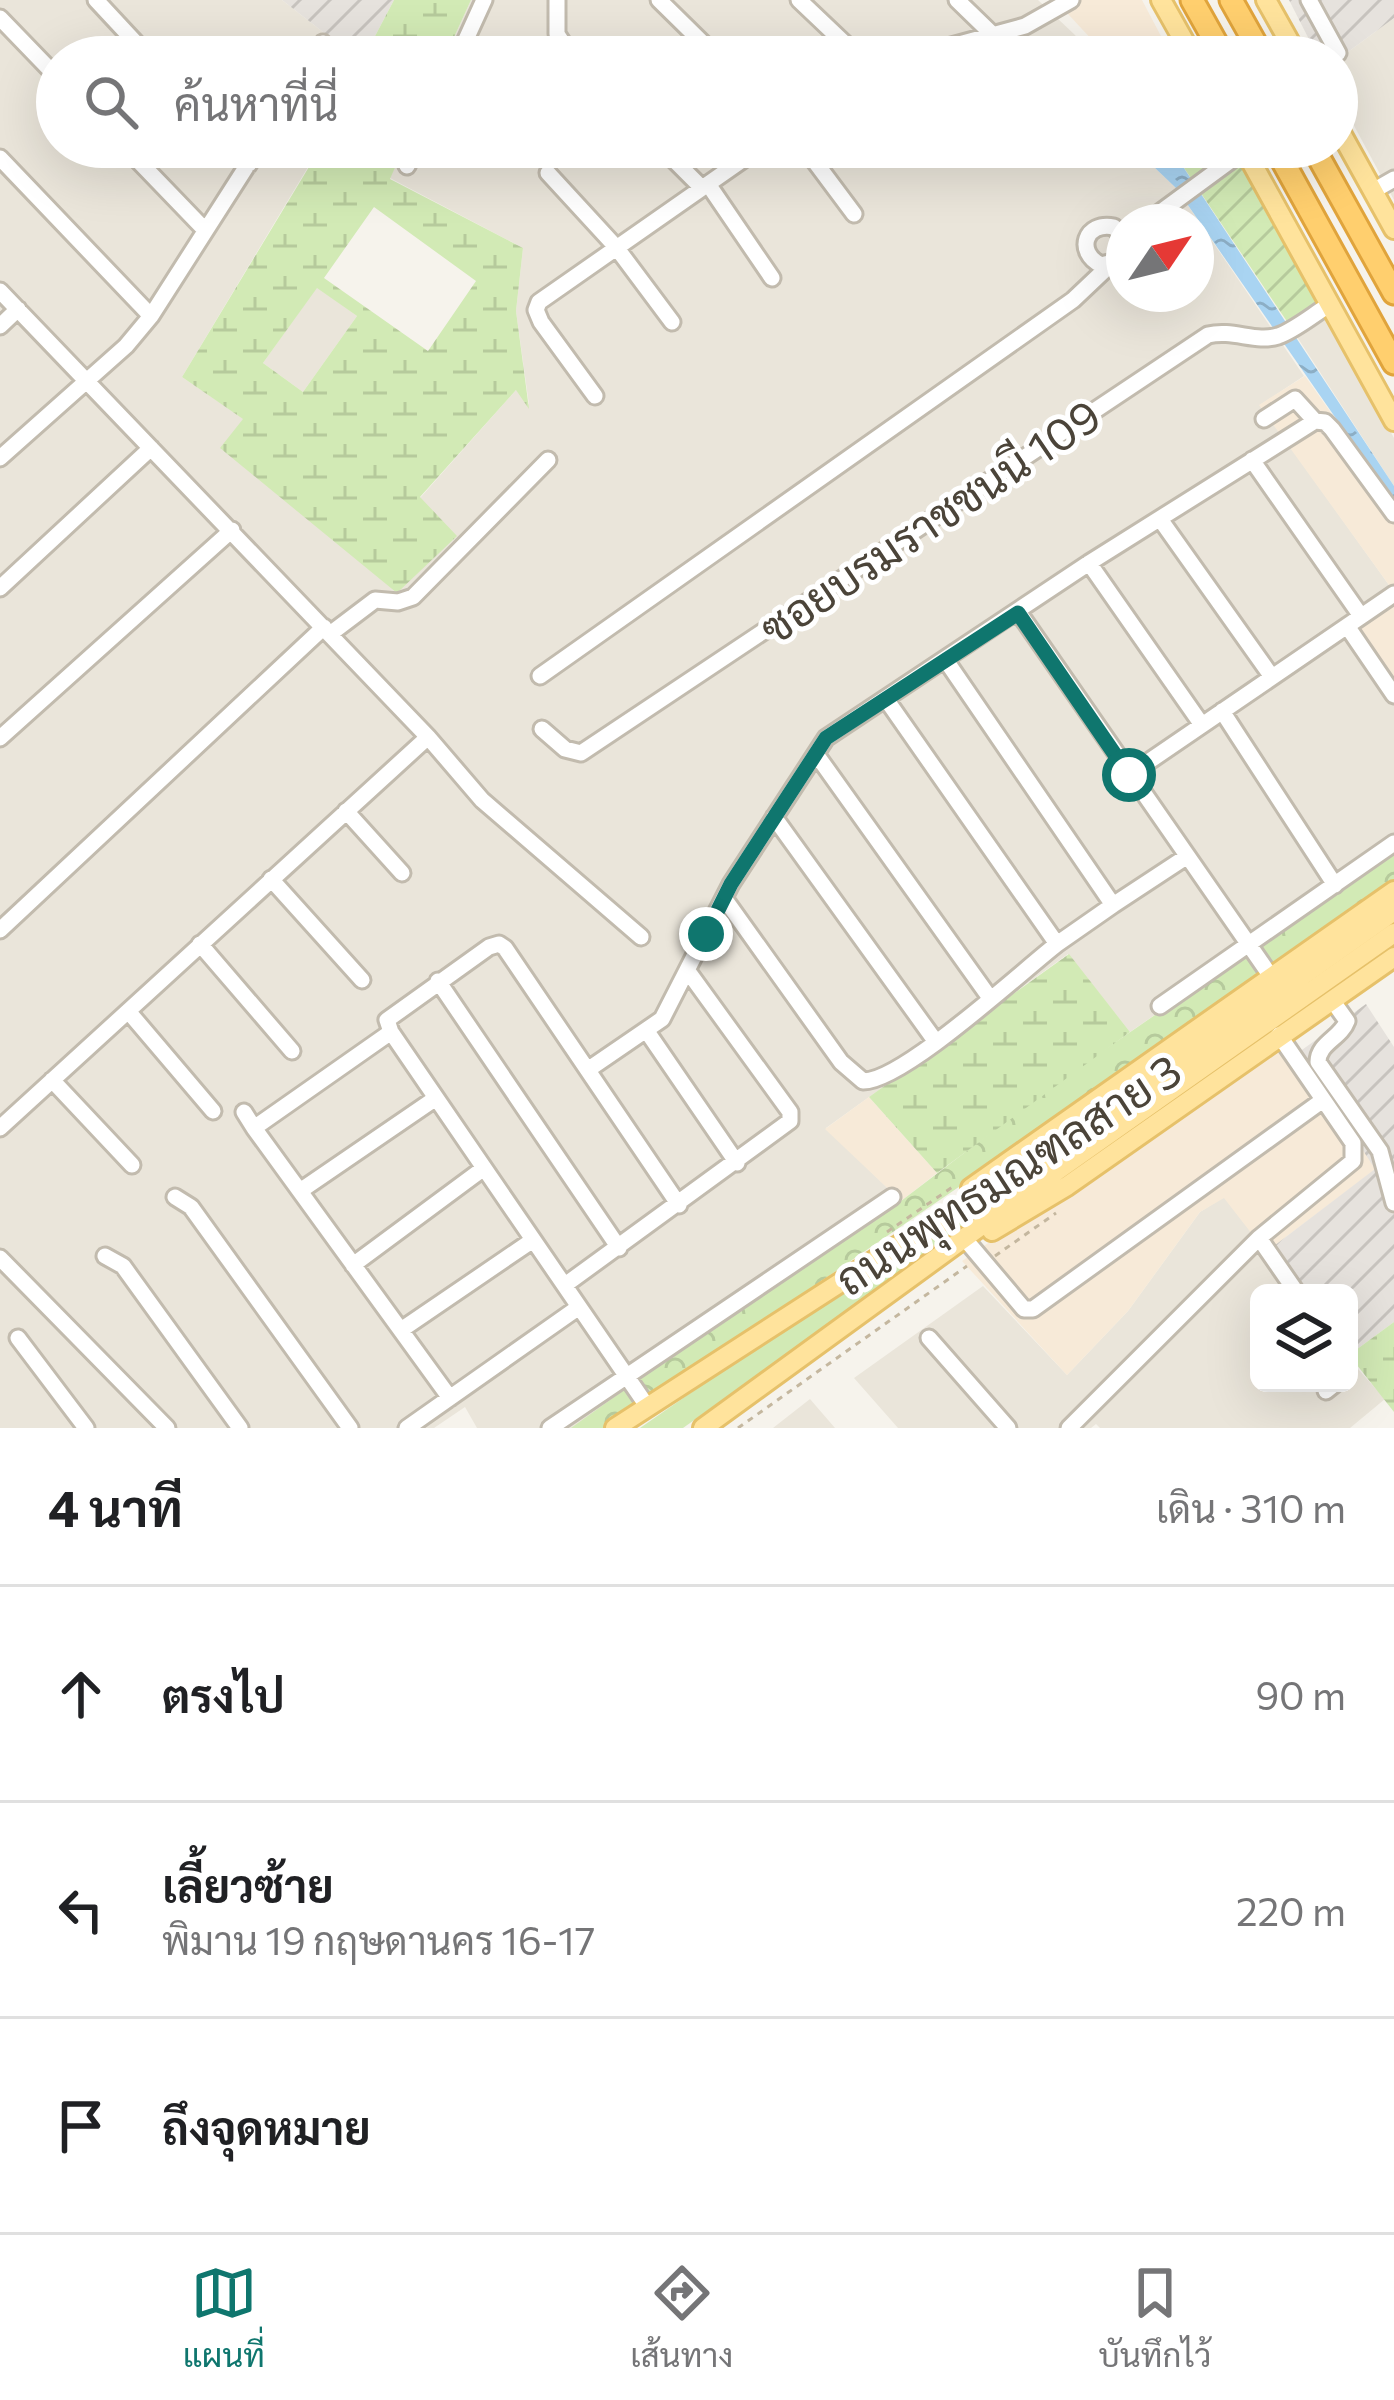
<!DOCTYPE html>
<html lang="th">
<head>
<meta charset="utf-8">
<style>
	body { margin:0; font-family:Commissioner,Sarabun,sans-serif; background:#f2f2f2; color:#202124 }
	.controls { position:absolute; right:36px; bottom:36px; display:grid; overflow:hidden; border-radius:18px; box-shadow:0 12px 48px #0002 }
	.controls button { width:108px; height:108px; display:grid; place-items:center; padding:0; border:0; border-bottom:3px solid #e0e0e0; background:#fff; color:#202124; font:60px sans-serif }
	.compass { position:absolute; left:1106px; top:204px; width:108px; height:108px; border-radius:50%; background:#fff; box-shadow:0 12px 48px #0002; rotate:55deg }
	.stop { position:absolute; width:36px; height:36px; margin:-27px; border:9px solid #0f766e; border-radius:50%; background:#fff }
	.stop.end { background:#0f766e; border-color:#fff; box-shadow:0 3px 12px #0008 }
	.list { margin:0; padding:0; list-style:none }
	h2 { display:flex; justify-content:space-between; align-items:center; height:156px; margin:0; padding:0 48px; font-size:51px }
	h2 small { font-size:39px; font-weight:400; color:#757577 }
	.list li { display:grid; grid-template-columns:78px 1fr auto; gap:36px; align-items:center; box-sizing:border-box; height:216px; padding:0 48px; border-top:3px solid #e0e0e0 }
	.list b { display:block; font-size:45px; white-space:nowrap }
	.list p { margin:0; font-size:39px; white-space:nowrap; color:#757577 }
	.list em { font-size:39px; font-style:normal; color:#757577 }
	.icon { flex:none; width:66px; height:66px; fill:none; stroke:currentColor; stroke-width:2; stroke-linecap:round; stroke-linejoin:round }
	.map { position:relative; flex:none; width:1394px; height:1428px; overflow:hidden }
	.search { position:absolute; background:#fff; box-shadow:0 12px 48px #0002; left:36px; right:36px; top:36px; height:132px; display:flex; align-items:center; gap:30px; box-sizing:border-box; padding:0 42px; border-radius:66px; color:#757577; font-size:45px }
	.sheet { height:804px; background:#fff }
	nav { display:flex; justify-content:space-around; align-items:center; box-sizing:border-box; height:168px; border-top:3px solid #e0e0e0; background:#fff; font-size:33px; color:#757577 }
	nav a { display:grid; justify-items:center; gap:6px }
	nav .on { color:#0f766e }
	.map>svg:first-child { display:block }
	.residential { fill:#eae5da; fill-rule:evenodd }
	.commercial { fill:#f7ead8 }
	.industrial { fill:url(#industrial-furrows) }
	.grass { fill:#d2eab5 }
	.forest { fill:url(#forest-crowns) }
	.wetland { fill:url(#wetland-marsh); fill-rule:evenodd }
	.garden { fill:url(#garden-furrows) }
	.water { fill:url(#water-ripples) }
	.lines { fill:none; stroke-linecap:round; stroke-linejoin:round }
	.minor-casing { stroke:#c2bbae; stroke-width:21 }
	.major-casing { stroke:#e6c16a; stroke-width:24 }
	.highway-casing { stroke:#e0a43c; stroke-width:27 }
	.path { stroke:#c4b79f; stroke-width:3; stroke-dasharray:6 6; stroke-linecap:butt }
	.minor { stroke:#fff; stroke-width:15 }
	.major { stroke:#ffe39c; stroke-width:18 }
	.highway { stroke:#ffcf6e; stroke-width:21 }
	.route { stroke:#0f766e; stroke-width:15 }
	.labels { text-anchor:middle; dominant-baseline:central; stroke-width:10; stroke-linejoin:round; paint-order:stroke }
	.street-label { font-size:45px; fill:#4b4439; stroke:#fff }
</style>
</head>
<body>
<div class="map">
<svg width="1394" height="1428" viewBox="0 0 1394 1428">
	<defs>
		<pattern id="industrial-furrows" width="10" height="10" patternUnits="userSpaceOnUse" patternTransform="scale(3)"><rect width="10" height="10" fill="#e6e2dd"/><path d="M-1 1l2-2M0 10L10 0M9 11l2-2" fill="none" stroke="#c7c3be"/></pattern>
		<pattern id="forest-crowns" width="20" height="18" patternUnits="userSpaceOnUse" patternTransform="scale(3)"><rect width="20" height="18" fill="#d2eab5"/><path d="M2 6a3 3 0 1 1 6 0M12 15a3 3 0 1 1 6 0" fill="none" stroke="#b6ca9c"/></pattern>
		<pattern id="wetland-marsh" width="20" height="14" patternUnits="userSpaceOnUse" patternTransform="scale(3)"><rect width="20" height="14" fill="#d2eab5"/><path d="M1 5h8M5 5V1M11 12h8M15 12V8" fill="none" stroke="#b6ca9c"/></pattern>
		<pattern id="garden-furrows" width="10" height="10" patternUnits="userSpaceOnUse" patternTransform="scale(3)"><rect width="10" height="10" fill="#d2eab5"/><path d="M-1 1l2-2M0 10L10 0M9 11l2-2" fill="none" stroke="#b6ca9c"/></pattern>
		<pattern id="water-ripples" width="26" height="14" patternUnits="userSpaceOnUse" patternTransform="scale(3)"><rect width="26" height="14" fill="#a9d4f2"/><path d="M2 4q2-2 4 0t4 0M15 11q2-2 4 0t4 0" fill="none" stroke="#8caec5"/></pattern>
	</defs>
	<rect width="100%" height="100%" fill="#f6f3ec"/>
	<!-- residential -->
	<path class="residential" d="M 0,0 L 282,0 L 355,57 L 57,57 L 57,147 L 320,147 L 182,377 L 244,419 L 221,449 L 420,498 L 517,389 L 529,405 L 516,311 L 523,248 L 390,178 L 404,147 L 1133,147 L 1176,188 L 1304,376 L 1260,405 L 1394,592 L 1394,603 L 1359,629 L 1394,680 L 1394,850 L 1130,1032 L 1068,954 L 826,1128 L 906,1206 L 584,1428 L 477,1428 L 465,1407 L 434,1428 L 0,1428 ZM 1124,222 L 1196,222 L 1196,294 L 1124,294 Z
		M 471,0 L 1038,0 L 1075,35 L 1090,57 L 445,57 Z
		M 1394,18 L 1394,200 L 1337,94 L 1337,60 Z
		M 317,287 L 357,316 L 303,392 L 263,363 Z
		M 1319,303 L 1394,438 L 1394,486 L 1288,323 Z
		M 1224,1197 L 1298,1293 L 1259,1293 L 1259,1383 L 1349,1383 L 1349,1359 L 1385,1399 L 1350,1428 L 1100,1428 L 1096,1424 L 1091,1428 L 898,1428 L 854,1378 L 983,1286 L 1067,1375 L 1128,1311 L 1200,1212 Z
		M 810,1399 L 835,1428 L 773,1428 Z"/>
	<!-- commercial -->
	<path class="commercial" d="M 1055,0 L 1142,0 L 1172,57 L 1108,57 Z
		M 1305,376 L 1394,502 L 1394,592 L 1259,405 Z
		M 1394,603 L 1394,680 L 1359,629 Z
		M 1289,1036 L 1376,1169 L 1266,1252 L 1224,1198 L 1200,1212 L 1128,1311 L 1067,1375 L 962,1261 Z
		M 869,1097 L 937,1173 L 901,1201 L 825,1129 Z"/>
	<!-- industrial -->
	<path class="industrial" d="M 282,0 L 394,0 L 364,57 L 355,57 Z
		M 1289,0 L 1394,0 L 1394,18 L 1337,60 L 1337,57 L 1318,57 Z
		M 1366,1004 L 1394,1047 L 1394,1322 L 1349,1355 L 1349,1293 L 1298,1293 L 1266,1252 L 1375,1169 L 1299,1052 Z"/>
	<!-- grass -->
	<path class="grass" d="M 962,1214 L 970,1225 L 683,1428 L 640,1428 L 816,1306 Z"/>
	<!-- forest -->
	<path class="forest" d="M 1394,850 L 1394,884 L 1155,1053 L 606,1428 L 571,1428 L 722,1320 L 901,1201 L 1055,1084 Z"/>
	<!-- wetland -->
	<path class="wetland" d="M 394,0 L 471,0 L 445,57 L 364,57 Z
		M 321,147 L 404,147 L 390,179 L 523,248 L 516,311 L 529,409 L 516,390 L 420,497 L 457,536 L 397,593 L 220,448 L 243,419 L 182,377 ZM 374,207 L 476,281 L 428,351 L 324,278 ZM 317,288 L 357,316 L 303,392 L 263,363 Z
		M 1069,954 L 1130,1032 L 937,1173 L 869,1097 Z
		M 1394,1322 L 1394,1412 L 1349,1355 Z"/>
	<!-- garden -->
	<path class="garden" d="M 1170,147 L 1232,147 L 1319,303 L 1288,323 Z"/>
	<!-- water -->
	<path class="water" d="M 1133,147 L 1170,147 L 1394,486 L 1394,502 L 1176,188 Z"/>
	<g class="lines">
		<!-- minor casing -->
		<g class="minor-casing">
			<path id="minor" d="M 96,0 L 149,57
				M 557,0 L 557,34 L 572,57
				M 659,0 L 717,57
				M 799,0 L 859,57
				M 957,0 L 991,33 L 1006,57
				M 1309,0 L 1338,53
				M 0,18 L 57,77
				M 315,57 L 323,43
				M 458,57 L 484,0
				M 911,57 L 1025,26 L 1071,0
				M 125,147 L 204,229
				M 233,147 L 249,164
				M 661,147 L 701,187
				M 804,147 L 854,214
				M 0,158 L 151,316
				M 407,166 L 416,147
				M 548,173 L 616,247 L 672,322
				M 708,184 L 772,278
				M 1373,191 L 1394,179
				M 1147,222 L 1245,150
				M 1124,239 L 1114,227 C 1085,221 1075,252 1101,265 L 1117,261 L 1124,251
				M 0,291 L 428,737 L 0,1128
				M 0,326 L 18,309
				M 595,396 L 541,322 L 536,310 L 539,302 L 761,147
				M 1264,419 L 1295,399 L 1315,421
				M 0,458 L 126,346 L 151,316 L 259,147
				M 1252,460 L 1361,616
				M 1160,519 L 1272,677
				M 1089,563 L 1202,725
				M 0,588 L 151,448
				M 1019,613 L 1272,978
				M 1347,626 L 1394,695
				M 330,634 L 375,600 L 398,602 L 413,597 L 548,460
				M 540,676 L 1073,300 L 1110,265
				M 886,699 L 1057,944 L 1113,905 L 945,659
				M 1222,711 L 1335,885
				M 542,729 L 565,749 L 581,753 L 1208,335 C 1233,329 1256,343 1278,336 C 1295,330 1314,314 1329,305
				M 428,737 L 482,800 L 641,937
				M 0,738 L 232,530
				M 816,754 L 990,998
				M 1129,775 L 1394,594
				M 346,811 L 402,873
				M 774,817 L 936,1042
				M 271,879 L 362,980
				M 724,898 L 841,1062 L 863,1081 C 902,1082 1021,972 1057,944
				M 1113,905 L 1186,857
				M 0,930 L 324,627
				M 200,944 L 292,1051
				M 438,981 L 619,1248
				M 1332,1000 L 1347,1021 C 1341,1038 1318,1043 1318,1062 L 1380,1151 L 1394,1203
				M 1160,1006 L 1394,843
				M 128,1011 L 213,1111
				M 646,1030 L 737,1163
				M 391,1032 L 254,1128 L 450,1398
				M 589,1069 L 662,1019 L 731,884 L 826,738 L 1089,563 L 1315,421 L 1325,422 L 1332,429 L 1394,514
				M 52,1080 L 132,1165
				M 244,1112 L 254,1128
				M 300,1191 L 436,1098
				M 175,1197 L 191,1207 L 350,1428
				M 1259,1238 L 1297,1293
				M 970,1245 L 1024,1309 L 1033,1309 L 1323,1100
				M 105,1256 L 123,1266 L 240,1428
				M 0,1258 L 167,1428
				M 353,1265 L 484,1168
				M 565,1285 L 790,1121 L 790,1112 L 687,970
				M 401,1330 L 533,1240
				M 18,1338 L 86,1428
				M 929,1338 L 1008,1428
				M 1326,1391 L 1336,1383
				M 647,1406 L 391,1032 L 387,1020 L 489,947 L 499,944 L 505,948 L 679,1205
				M 407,1428 L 579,1307
				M 550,1428 L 892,1197
				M 1069,1428 L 1259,1238 L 1353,1161 L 1353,1143 L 1279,1035"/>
		</g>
		<!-- major casing -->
		<g class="major-casing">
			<path id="major" d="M 1161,0 L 1193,57
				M 1266,0 L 1298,57
				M 1337,126 L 1394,229
				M 1243,147 L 1394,421
				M 971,1188 L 1394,891
				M 992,1231 L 1067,1186 L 1394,957
				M 615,1428 L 886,1253 L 1040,1161 L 1394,911
				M 703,1428 L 1051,1175 L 1394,933"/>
		</g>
		<!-- highway casing -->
		<g class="highway-casing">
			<path id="highway" d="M 1192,0 L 1224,57
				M 1231,0 L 1263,57
				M 1275,147 L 1394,363
				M 1313,147 L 1394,293"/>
		</g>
		<!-- path -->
		<path class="path" d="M 887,1232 L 954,1186
			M 995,1256 L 1056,1213
			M 738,1428 L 967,1266"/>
		<!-- minor -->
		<use href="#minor" class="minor"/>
		<!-- major -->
		<use href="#major" class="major"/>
		<!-- highway -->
		<use href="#highway" class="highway"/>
	</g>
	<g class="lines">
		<!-- route -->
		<path class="route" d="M 706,934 L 731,884 L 826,738 L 1018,613 L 1129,775"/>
	</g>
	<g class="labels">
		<!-- street labels -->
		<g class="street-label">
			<text transform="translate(929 520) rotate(-34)">ซอยบรมราชชนนี 109</text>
			<text transform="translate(1007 1173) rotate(-33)">ถนนพุทธมณฑลสาย 3</text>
		</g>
	</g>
</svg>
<div class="controls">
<button><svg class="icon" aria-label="layers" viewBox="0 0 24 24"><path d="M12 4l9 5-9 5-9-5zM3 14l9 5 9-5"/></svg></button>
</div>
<svg class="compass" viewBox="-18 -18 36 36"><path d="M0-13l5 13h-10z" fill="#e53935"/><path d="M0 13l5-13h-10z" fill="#757577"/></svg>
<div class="stop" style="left:1129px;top:775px"></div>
<div class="stop end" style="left:706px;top:934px"></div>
<div class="search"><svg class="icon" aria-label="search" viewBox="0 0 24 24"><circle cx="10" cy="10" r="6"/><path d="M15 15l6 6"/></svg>ค้นหาที่นี่</div>
</div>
<section class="sheet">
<h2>4 นาที<small>เดิน · 310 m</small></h2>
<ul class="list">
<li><svg class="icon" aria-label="ahead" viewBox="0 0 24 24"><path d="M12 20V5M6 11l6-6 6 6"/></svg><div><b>ตรงไป</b></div><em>90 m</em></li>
<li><svg class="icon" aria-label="left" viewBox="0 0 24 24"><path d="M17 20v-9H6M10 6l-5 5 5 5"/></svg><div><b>เลี้ยวซ้าย</b><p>พิมาน 19 กฤษดานคร 16-17</p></div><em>220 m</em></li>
<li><svg class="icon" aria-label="arrive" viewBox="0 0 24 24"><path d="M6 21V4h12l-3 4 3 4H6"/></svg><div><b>ถึงจุดหมาย</b></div></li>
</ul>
</section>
<nav>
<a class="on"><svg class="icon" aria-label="map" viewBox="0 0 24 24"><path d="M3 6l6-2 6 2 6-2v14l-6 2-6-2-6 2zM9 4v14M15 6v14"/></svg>แผนที่</a>
<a><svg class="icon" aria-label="directions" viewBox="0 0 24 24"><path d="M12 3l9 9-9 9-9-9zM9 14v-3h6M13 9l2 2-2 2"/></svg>เส้นทาง</a>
<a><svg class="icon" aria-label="saved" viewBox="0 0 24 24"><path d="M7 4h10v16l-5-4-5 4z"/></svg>บันทึกไว้</a>
</nav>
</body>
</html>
